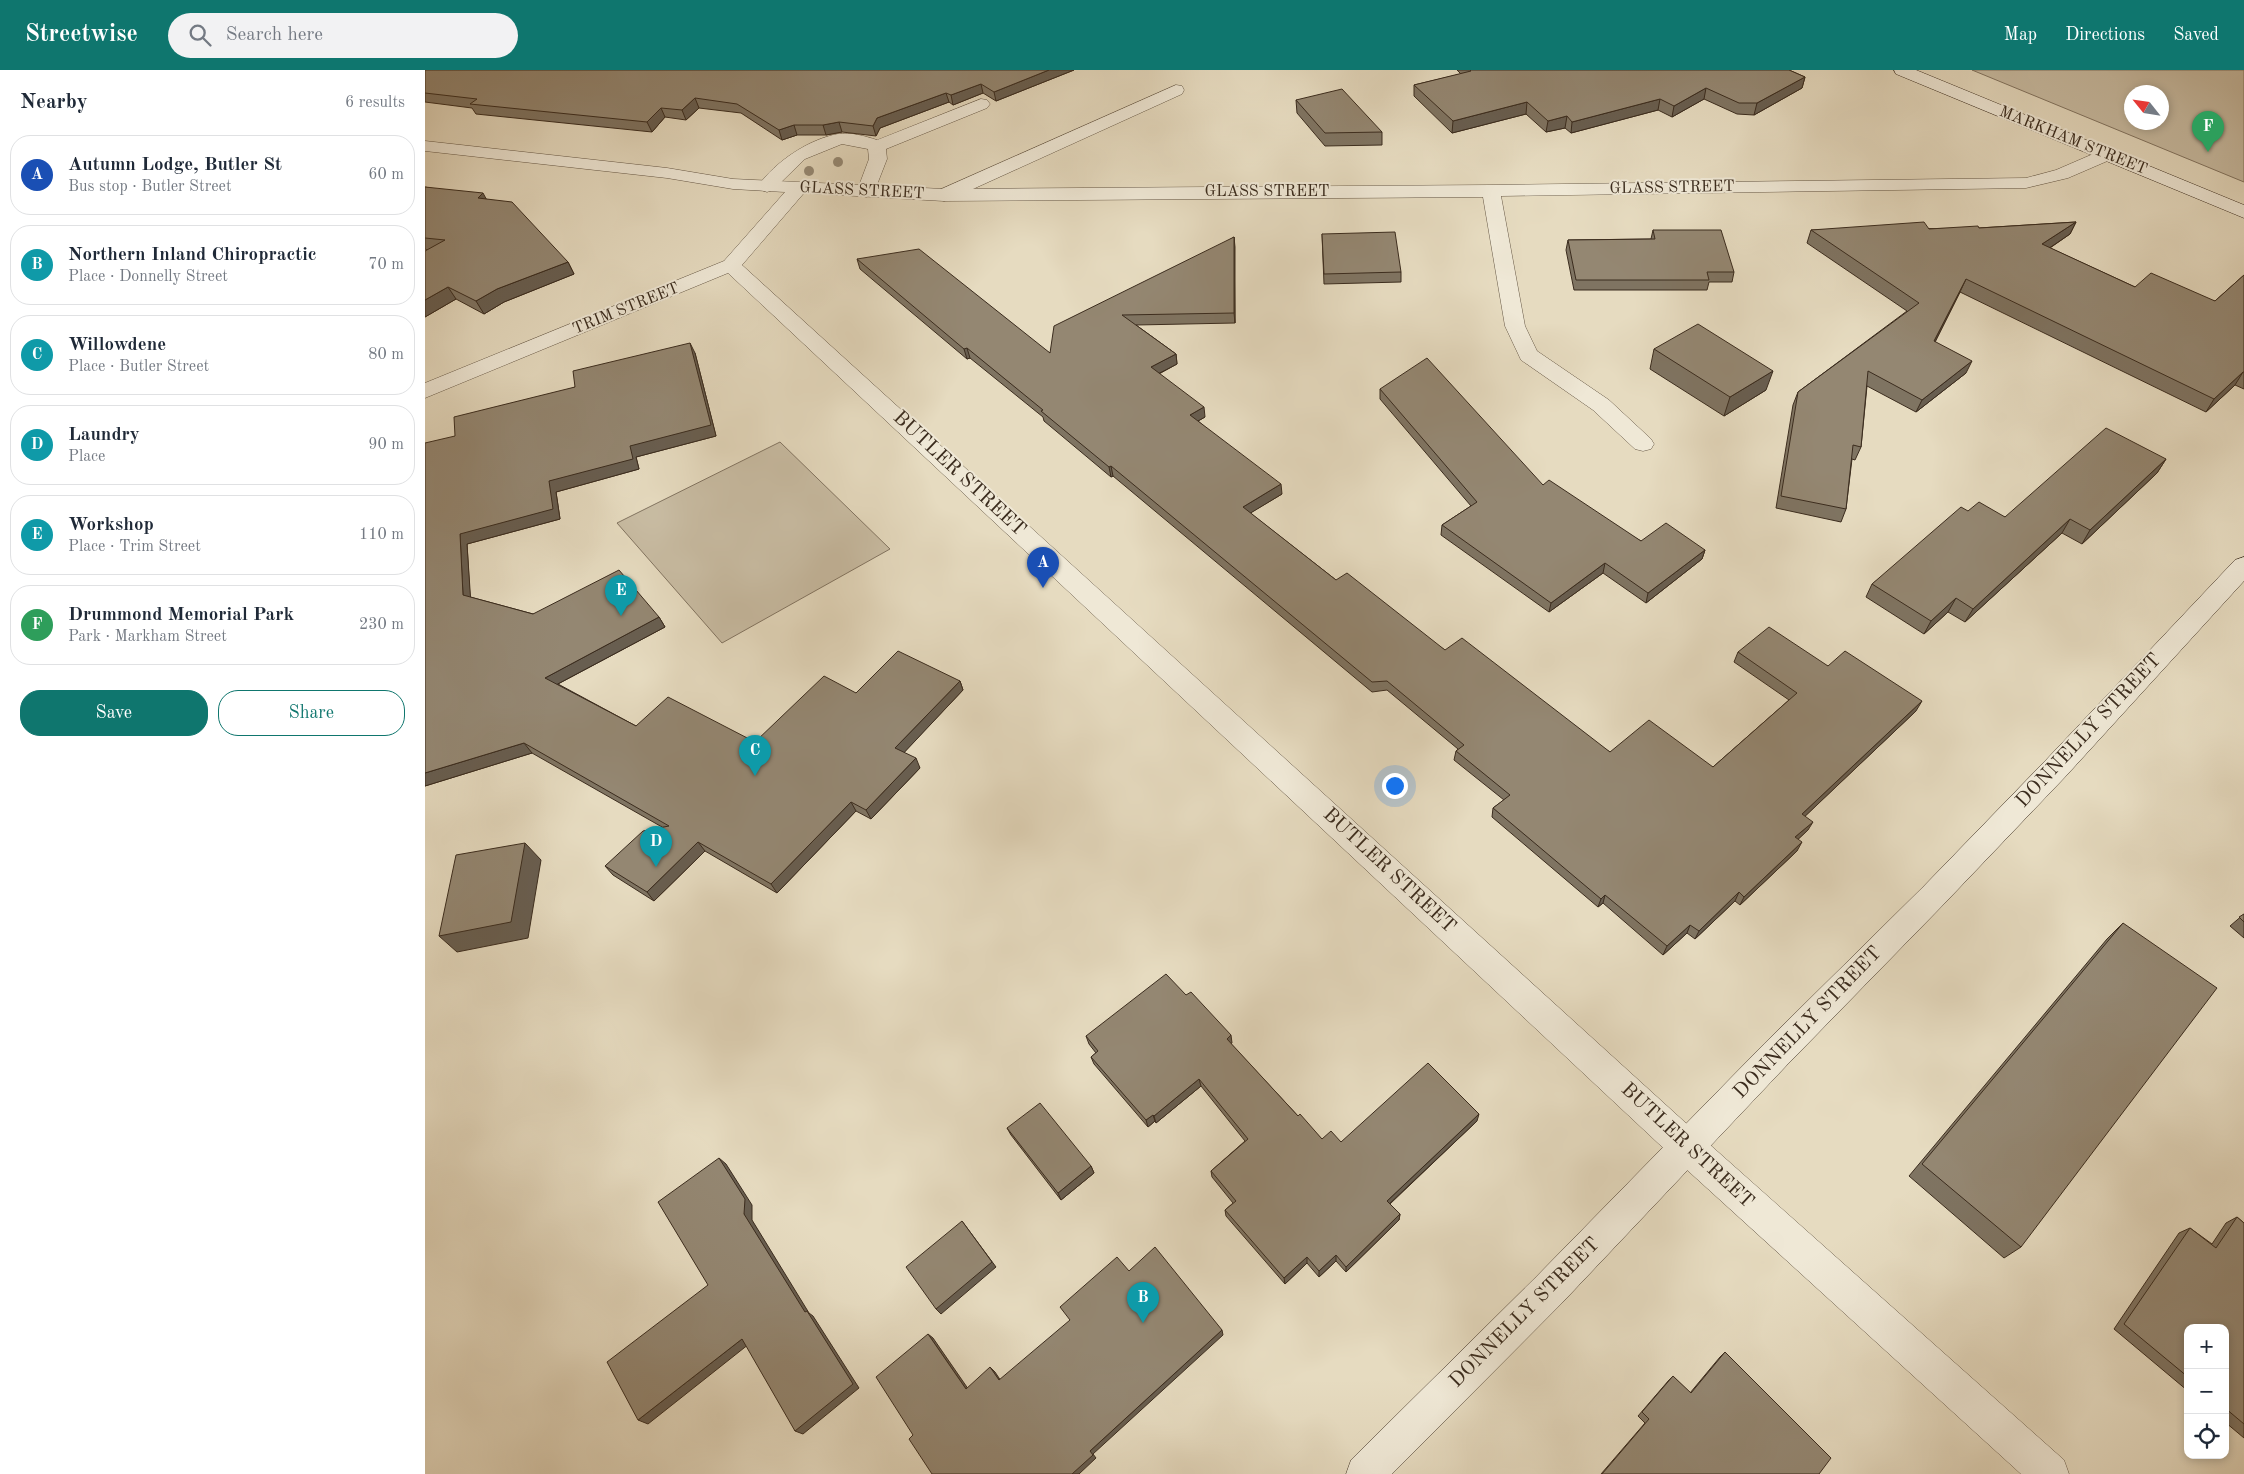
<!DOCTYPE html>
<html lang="en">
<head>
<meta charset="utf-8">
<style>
	body { margin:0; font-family:"Old Standard TT",serif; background:#f2f2f3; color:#1f2937 }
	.controls { position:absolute; right:15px; bottom:15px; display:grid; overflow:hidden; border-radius:10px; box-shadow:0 2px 8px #0003 }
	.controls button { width:45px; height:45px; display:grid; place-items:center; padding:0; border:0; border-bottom:1px solid #e0e1e3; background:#fff; color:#1f2937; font:25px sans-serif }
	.compass { position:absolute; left:1699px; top:15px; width:45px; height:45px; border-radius:50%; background:#fff; box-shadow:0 2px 8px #0003; rotate:300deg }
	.you { position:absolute; left:969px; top:715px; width:18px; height:18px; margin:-12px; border:4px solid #fff; border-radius:50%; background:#1a73e8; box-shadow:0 0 0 8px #1a73e833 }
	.badge { display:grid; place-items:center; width:32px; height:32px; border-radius:50%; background:#0f766e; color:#fff; font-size:16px; font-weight:700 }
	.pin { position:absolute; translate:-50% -41px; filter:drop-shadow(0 1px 2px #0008) }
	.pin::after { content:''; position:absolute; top:26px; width:18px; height:15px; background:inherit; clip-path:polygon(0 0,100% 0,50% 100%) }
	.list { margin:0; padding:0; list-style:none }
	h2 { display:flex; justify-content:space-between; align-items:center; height:65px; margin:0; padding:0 20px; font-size:21px }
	h2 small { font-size:16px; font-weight:400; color:#747a83 }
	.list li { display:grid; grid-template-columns:32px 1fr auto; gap:15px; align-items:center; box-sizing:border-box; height:80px; margin:0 10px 10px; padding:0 10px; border:1px solid #e0e1e3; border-radius:20px }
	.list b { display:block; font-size:19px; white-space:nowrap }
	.list p { margin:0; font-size:16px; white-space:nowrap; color:#747a83 }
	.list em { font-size:16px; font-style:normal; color:#747a83 }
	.actions { display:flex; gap:10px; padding:15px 20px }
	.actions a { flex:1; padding:11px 0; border:1px solid #0f766e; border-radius:20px; text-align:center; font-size:18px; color:#0f766e }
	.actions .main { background:#0f766e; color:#fff }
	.icon { flex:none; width:28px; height:28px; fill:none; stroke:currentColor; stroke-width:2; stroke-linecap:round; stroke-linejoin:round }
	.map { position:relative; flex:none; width:1819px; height:1404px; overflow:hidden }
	header { display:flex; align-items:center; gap:30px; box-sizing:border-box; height:70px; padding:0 25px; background:#0f766e; color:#fff }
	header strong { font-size:24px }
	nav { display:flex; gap:28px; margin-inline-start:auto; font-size:18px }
	.search { width:350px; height:45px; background:#f2f2f3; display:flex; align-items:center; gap:12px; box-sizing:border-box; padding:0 18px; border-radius:28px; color:#747a83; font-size:19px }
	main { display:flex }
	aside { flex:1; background:#fff }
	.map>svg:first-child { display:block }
	.green { fill:#c9bda4; stroke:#827461; fill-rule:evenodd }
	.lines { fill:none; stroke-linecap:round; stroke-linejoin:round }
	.lane-casing { stroke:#665846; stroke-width:1 }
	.street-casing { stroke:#665846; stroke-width:1 }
	.secondary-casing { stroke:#3b2c1e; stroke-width:1 }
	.lane { fill:#efe8d6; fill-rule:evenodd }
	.street { fill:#efe8d6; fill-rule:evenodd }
	.secondary { fill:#efe8d6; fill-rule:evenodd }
	.tree { fill:#978b76 }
	.wall { fill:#7f7462; stroke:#3b2c1e }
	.shaded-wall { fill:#685e50; stroke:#3b2c1e }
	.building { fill:#948772; stroke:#3b2c1e }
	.labels { text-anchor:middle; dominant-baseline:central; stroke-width:4; stroke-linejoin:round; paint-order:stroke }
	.far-street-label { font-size:16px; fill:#3b2c1e; stroke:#efe8d6 }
	.street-label { font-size:20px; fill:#3b2c1e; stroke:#efe8d6 }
</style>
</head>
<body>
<header>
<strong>Streetwise</strong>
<div class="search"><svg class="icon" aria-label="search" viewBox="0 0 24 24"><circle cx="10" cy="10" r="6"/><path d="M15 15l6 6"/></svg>Search here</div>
<nav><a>Map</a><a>Directions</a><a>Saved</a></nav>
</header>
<main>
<aside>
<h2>Nearby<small>6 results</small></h2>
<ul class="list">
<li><span class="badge" style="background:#1a4fb4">A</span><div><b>Autumn Lodge, Butler St</b><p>Bus stop · Butler Street</p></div><em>60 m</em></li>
<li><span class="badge" style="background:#0f9aa8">B</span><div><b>Northern Inland Chiropractic</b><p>Place · Donnelly Street</p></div><em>70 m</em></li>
<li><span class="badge" style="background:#0f9aa8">C</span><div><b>Willowdene</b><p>Place · Butler Street</p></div><em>80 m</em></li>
<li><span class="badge" style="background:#0f9aa8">D</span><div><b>Laundry</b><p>Place</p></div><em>90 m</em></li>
<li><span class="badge" style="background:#0f9aa8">E</span><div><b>Workshop</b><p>Place · Trim Street</p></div><em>110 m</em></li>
<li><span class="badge" style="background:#2e9e5b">F</span><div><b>Drummond Memorial Park</b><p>Park · Markham Street</p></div><em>230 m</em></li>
</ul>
<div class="actions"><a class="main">Save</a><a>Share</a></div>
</aside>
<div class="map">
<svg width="1819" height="1404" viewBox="0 0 1819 1404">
	<rect width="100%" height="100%" fill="#e6dbc0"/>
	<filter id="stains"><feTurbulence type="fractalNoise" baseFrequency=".004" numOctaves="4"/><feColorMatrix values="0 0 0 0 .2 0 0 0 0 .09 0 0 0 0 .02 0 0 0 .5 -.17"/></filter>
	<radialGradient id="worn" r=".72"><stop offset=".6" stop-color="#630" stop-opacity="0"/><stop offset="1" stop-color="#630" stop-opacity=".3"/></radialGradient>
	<!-- green -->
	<path class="green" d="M 1547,0 L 1819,0 L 1819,112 ZM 1706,22 L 1736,22 L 1736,52 L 1706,52 Z
		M 355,372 L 465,479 L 297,573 L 192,453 Z"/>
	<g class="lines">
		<!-- lane casing -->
		<g class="lane-casing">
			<path id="lane" d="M 751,15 L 757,16 L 759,20 L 757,24 L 526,129 L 519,131 L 512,129 L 510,125 L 512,121 Z
				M 556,29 L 562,30 L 565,34 L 562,38 L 461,79 L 462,89 L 448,125 L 441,127 L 434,125 L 432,121 L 444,89 L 443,79 L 417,74 L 380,89 L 348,120 L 342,122 L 336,120 L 333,116 C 350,92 384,69 413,64 C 425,62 440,66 452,70 Z"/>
		</g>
		<!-- street casing -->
		<g class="street-casing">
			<path id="street" d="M 0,71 L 242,98 L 308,109 L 519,119 L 1066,115 L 1601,108 L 1631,100 L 1675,81 L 1687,81 L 1690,85 L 1687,89 L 1643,108 L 1601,118 L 1076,126 L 1100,256 L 1112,281 L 1184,330 L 1226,369 L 1229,374 L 1226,379 L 1218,381 L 1210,379 L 1168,340 L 1096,290 L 1080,256 L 1058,127 L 519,131 L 379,123 L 317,195 L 1274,1065 L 1639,1390 L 1644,1404 L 1596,1404 L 1250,1089 L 303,203 L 0,328 L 0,313 L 299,191 L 360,122 L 308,119 L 242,108 L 0,81 Z"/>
		</g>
		<!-- secondary casing -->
		<g class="secondary-casing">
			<path id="secondary" d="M 1469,0 L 1491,0 L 1819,135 L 1819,148 L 1471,4 Z
				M 1819,487 L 1819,511 L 1641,706 L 1518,835 L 1362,995 L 1137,1233 L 967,1404 L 921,1404 L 926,1390 L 1111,1207 L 1340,973 L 1498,817 L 1621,690 L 1810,490 Z"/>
		</g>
		<!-- lane -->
		<use href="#lane" class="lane"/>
		<!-- street -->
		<use href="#street" class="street"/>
		<!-- secondary -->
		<use href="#secondary" class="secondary"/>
	</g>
	<!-- trees -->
	<g class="tree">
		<circle cx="413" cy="92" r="5"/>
		<circle cx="384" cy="101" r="5"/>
	</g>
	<!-- wall -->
	<path class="wall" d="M 0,0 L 649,0 L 571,31 L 558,23 L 528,35 L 524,32 L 455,58 L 451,66 L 417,62 L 401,65 L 372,65 L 357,70 L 316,43 L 274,38 L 261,50 L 240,47 L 227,62 L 51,44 L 47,38 L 0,32 Z
		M 1032,0 L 1364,0 L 1380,7 L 1377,18 L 1329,45 L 1312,44 L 1279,29 L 1247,47 L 1233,40 L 1146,63 L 1140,58 L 1121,62 L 1101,44 L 1027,63 L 989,26 L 989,15 L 1036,4 Z
		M 871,30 L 957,62 L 957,75 L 900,76 L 872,43 Z
		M 0,117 L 61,129 L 143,192 L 149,204 L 79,232 L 59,244 L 31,229 L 0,247 L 2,180 L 0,179 Z
		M 1651,152 L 1645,164 L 1625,178 L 1710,217 L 1790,231 L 1819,205 L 1819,319 L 1810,315 L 1781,342 L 1535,222 L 1510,272 L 1541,303 L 1491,342 L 1442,316 L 1436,377 L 1430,390 L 1427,389 L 1421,439 L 1416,452 L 1351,438 L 1368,335 L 1373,322 L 1482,241 L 1382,173 L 1386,160 L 1554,158 Z
		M 1228,160 L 1309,202 L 1307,212 L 1284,212 L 1282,220 L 1149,220 L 1141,180 L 1143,170 L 1226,169 Z
		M 897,164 L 976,202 L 976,212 L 899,214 Z
		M 809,167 L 810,253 L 711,255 L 751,284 L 752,294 L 734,304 L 780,347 L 773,351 L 857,424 L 825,443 L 911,510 L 1020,580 L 1185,682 L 1288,697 L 1364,630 L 1309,592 L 1313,582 L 1403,596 L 1491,641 L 1380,746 L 1383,760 L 1373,769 L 1372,781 L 1315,835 L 1310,831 L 1270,869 L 1262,863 L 1238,885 L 1178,833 L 1173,837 L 1067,747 L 1068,738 L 1079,730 L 1029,690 L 1031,681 L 1033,679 L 962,620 L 947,622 L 688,406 L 686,407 L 619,351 L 618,347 L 545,288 L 542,289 L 435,199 L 432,189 L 625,283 Z
		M 1229,279 L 1341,320 L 1299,346 L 1225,299 Z
		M 270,283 L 291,366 L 211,387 L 214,399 L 131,422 L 135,449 L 42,474 L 45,527 L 108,544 L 234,547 L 240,557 L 133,614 L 211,656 L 330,672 L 431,623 L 535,611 L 538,620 L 479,682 L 495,698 L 446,749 L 431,741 L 352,823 L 280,781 L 229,831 L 188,805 L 180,796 L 237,757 L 107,683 L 0,716 L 30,366 L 150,317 Z
		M 955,319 L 1118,415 L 1216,471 L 1280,480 L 1277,489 L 1221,533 L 1178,503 L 1124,542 L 1016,465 L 1017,455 L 1046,436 L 955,329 Z
		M 1741,389 L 1732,403 L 1657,474 L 1637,463 L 1540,552 L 1523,542 L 1499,564 L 1441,527 L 1447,514 L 1543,441 L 1580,447 Z
		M 1819,844 L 1819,868 L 1805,856 Z
		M 1698,853 L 1596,1177 L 1579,1188 L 1484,1106 L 1682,869 Z
		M 661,966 L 807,973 L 806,974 L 873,1046 L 897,1069 L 916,1072 L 1052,1051 L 965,1134 L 975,1144 L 974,1150 L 921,1202 L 911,1191 L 894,1207 L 882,1193 L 860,1214 L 801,1146 L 800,1140 L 808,1133 L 787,1107 L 786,1101 L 820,1071 L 776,1016 L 731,1053 L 730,1051 L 723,1057 L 669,994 L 666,987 L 671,983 L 664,974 Z
		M 582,1058 L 666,1096 L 669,1103 L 636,1130 L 586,1065 Z
		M 1812,1147 L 1819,1153 L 1819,1368 L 1800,1352 L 1800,1258 L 1763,1258 L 1763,1321 L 1689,1259 L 1754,1163 L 1765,1158 L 1787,1174 L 1801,1153 Z
		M 1300,1282 L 1394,1404 L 1176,1404 L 1220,1353 L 1213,1346 L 1244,1310 L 1248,1306 L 1265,1323 L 1295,1287 Z"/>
	<!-- shaded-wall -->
	<path class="shaded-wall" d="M 624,0 L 649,0 L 571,31 L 569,22 Z
		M 1380,7 L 1377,18 L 1329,45 L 1332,33 Z
		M 556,14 L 558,23 L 528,35 L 526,25 Z
		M 1281,18 L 1279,29 L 1247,47 L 1249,36 Z
		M 521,23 L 524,32 L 455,58 L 451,66 L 448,56 L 452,48 Z
		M 270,28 L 274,38 L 261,50 L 257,40 Z
		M 1235,29 L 1233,40 L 1146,63 L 1147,52 Z
		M 1102,32 L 1101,44 L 1027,63 L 1028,51 Z
		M 236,38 L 240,47 L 227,62 L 222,52 Z
		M 1142,46 L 1140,58 L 1121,62 L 1123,51 Z
		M 414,52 L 417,62 L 401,65 L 398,55 Z
		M 369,55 L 372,65 L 357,70 L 354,60 Z
		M 58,123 L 65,136 L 53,128 Z
		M 1651,152 L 1645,164 L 1611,187 L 1617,174 Z
		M 809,167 L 810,177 L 810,253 L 809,243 Z
		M 143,192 L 149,204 L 79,232 L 59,244 L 51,231 L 72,219 Z
		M 1541,209 L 1535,222 L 1504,284 L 1509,271 Z
		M 23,217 L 31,229 L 0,247 L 0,230 Z
		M 265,273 L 270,283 L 291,366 L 211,387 L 214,399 L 131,422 L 135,449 L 42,474 L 46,535 L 38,525 L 35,464 L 124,411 L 205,376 Z
		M 542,278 L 545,288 L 542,289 L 539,279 Z
		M 751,284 L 752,294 L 727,307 L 726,297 Z
		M 1547,291 L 1541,303 L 1491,342 L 1497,330 Z
		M 1348,301 L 1341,320 L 1299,346 L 1305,327 Z
		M 1818,302 L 1810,315 L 1781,342 L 1789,329 Z
		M 779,337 L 780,347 L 766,355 L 765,345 Z
		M 1741,389 L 1732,403 L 1657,474 L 1665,460 Z
		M 686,396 L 688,406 L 686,407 L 684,397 Z
		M 856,414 L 857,424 L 819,447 L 818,437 Z
		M 1645,449 L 1637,463 L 1540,552 L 1548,539 Z
		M 1280,480 L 1277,489 L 1221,533 L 1223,523 Z
		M 1180,493 L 1178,503 L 1124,542 L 1126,533 Z
		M 1531,528 L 1523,542 L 1499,564 L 1506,551 Z
		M 234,547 L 240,557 L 127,617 L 120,608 Z
		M 535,611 L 538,620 L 475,687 L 470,678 Z
		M 1497,631 L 1491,641 L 1373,753 L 1377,744 Z
		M 99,673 L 107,683 L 0,716 L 0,703 Z
		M 491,688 L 495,698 L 446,749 L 441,740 Z
		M 426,732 L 431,741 L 352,823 L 346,814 Z
		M 1388,752 L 1383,760 L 1366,776 L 1370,767 Z
		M 273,772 L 280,781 L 229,831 L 222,822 Z
		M 1377,772 L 1372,781 L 1315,835 L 1319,827 Z
		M 100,773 L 116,790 L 103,868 L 32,882 L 14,866 Z
		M 1314,822 L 1310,831 L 1270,869 L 1274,861 Z
		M 1180,825 L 1178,833 L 1173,837 L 1176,829 Z
		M 1265,855 L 1262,863 L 1238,885 L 1242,876 Z
		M 806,965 L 807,973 L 803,977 L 802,969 Z
		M 774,1009 L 776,1016 L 731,1053 L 729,1046 Z
		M 1054,1044 L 1052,1051 L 961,1137 L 962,1131 Z
		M 728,1045 L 730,1051 L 723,1057 L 721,1050 Z
		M 294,1088 L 301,1094 L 327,1135 L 327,1150 L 384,1243 L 388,1246 L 434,1318 L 378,1364 L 370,1361 L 319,1144 Z
		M 666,1096 L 669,1103 L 636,1130 L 633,1123 Z
		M 975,1144 L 974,1150 L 921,1202 L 921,1197 Z
		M 537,1151 L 571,1197 L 516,1244 L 511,1239 Z
		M 911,1185 L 911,1191 L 894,1207 L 894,1201 Z
		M 882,1187 L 882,1193 L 860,1214 L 859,1208 Z
		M 797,1260 L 798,1265 L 668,1384 L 671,1388 L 654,1404 L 647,1404 L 665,1381 Z
		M 503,1264 L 508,1268 L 546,1323 L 541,1319 Z
		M 317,1269 L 324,1274 L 223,1354 L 213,1350 Z
		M 565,1297 L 570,1302 L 578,1314 L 574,1310 Z"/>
	<!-- building -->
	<path class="building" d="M 0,0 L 624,0 L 569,22 L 556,14 L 526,25 L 521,23 L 452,48 L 448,56 L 414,52 L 398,55 L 369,55 L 354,60 L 312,34 L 270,28 L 257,40 L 236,38 L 222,52 L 45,34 L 52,29 L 0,23 Z
		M 1045,0 L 1364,0 L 1380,7 L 1332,33 L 1314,33 L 1281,18 L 1249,36 L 1235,29 L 1147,52 L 1142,46 L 1123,51 L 1102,32 L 1028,51 L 989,15 L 1046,1 Z
		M 917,19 L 957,62 L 900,63 L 871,30 Z
		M 0,117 L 58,123 L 53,128 L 87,132 L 143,192 L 72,219 L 51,231 L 23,217 L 0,230 L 0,181 L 20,170 L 0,168 Z
		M 1499,152 L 1504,159 L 1553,156 L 1554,158 L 1651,152 L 1617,174 L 1710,217 L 1726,203 L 1790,231 L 1819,205 L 1819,302 L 1818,302 L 1789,329 L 1541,209 L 1509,271 L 1547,291 L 1497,330 L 1443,301 L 1436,377 L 1428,375 L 1421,439 L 1356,426 L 1373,322 L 1494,233 L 1386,160 Z
		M 1228,160 L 1296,160 L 1309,202 L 1282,202 L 1284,210 L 1151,210 L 1143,170 L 1230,169 Z
		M 970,162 L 976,202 L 899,204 L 897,164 Z
		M 809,167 L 809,243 L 697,245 L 751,284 L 726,297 L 779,337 L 765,345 L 856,414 L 818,437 L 911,510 L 922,503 L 1020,580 L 1037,568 L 1185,682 L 1224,650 L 1288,697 L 1372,623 L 1313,582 L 1344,557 L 1403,596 L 1420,581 L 1497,631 L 1377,744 L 1388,752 L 1370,767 L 1377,772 L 1319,827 L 1314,822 L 1274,861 L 1265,855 L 1242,876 L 1180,825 L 1176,829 L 1068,738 L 1085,725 L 1031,681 L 1039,675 L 962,611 L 947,612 L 686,396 L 684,397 L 616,341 L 618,340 L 542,278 L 539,279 L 432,189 L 494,179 L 625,283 L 629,256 Z
		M 1273,254 L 1348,301 L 1305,327 L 1229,279 Z
		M 265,273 L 286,355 L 205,376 L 208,389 L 124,411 L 128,439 L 35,464 L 38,525 L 108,544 L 194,500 L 234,547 L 120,608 L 211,656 L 243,627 L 330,672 L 399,606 L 431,623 L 473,581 L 535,611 L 470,678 L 491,688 L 441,740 L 426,732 L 346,814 L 273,772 L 222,822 L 180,796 L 218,761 L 244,756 L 99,673 L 0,703 L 0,373 L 30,366 L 29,347 L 150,317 L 148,301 Z
		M 1002,288 L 1118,415 L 1124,410 L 1216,471 L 1241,453 L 1280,480 L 1223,523 L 1180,493 L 1126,533 L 1017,455 L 1052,432 L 955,319 Z
		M 1681,358 L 1741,389 L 1665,460 L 1645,449 L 1548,539 L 1531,528 L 1506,551 L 1447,514 L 1536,437 L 1543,441 L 1554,432 L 1580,447 Z
		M 100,773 L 86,852 L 14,866 L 31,785 Z
		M 1819,844 L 1819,852 L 1814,847 Z
		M 1698,853 L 1792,918 L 1596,1177 L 1497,1094 Z
		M 741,904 L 761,925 L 766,922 L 806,965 L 802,969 L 873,1046 L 875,1044 L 897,1069 L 906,1061 L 916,1072 L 1003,993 L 1054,1044 L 962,1131 L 975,1144 L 921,1197 L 911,1185 L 894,1201 L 882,1187 L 859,1208 L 800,1140 L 811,1131 L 786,1101 L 823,1069 L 774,1009 L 729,1046 L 728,1045 L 721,1050 L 666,987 L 673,981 L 661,966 Z
		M 615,1033 L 666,1096 L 633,1123 L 582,1058 Z
		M 294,1088 L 320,1129 L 319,1144 L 380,1242 L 382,1241 L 428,1314 L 370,1361 L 317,1269 L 213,1350 L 182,1292 L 283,1215 L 233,1132 Z
		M 1812,1147 L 1819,1153 L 1819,1354 L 1800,1338 L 1800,1258 L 1763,1258 L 1763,1307 L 1699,1254 L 1765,1158 L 1791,1178 Z
		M 537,1151 L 567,1192 L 511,1239 L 481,1197 Z
		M 730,1177 L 797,1260 L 665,1381 L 668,1385 L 647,1404 L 507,1404 L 484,1369 L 488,1365 L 451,1307 L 503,1264 L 541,1319 L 565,1297 L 574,1310 L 645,1250 L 635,1237 L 692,1187 L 704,1201 Z
		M 1300,1282 L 1406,1388 L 1394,1404 L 1177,1404 L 1224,1349 L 1217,1342 L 1248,1306 L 1266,1323 Z"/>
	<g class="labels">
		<!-- far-street labels -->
		<g class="far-street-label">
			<text transform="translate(1648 71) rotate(22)">MARKHAM STREET</text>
			<text transform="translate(1247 118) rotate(-1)">GLASS STREET</text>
			<text transform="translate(437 121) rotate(3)">GLASS STREET</text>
			<text x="842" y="122">GLASS STREET</text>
			<text transform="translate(201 239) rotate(-22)">TRIM STREET</text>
		</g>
		<!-- street labels -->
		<g class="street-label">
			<text transform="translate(534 404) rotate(43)">BUTLER STREET</text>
			<text transform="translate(1664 661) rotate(-47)">DONNELLY STREET</text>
			<text transform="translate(964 801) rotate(43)">BUTLER STREET</text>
			<text transform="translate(1383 953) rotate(-46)">DONNELLY STREET</text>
			<text transform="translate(1262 1076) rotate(43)">BUTLER STREET</text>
			<text transform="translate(1100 1243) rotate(-45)">DONNELLY STREET</text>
		</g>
	</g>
	<rect width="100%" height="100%" filter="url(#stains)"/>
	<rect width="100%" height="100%" fill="url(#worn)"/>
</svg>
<div class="controls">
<button>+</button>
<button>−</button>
<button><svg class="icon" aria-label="locate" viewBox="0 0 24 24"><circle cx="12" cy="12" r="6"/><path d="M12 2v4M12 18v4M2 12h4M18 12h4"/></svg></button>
</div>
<svg class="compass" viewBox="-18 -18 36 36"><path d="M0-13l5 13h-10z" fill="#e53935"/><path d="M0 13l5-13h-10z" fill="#747a83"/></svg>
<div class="you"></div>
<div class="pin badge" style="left:618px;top:518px;background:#1a4fb4">A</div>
<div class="pin badge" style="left:718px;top:1253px;background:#0f9aa8">B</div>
<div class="pin badge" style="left:330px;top:706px;background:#0f9aa8">C</div>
<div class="pin badge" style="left:231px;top:797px;background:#0f9aa8">D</div>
<div class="pin badge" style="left:196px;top:546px;background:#0f9aa8">E</div>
<div class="pin badge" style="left:1783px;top:82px;background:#2e9e5b">F</div>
</div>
</main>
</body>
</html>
